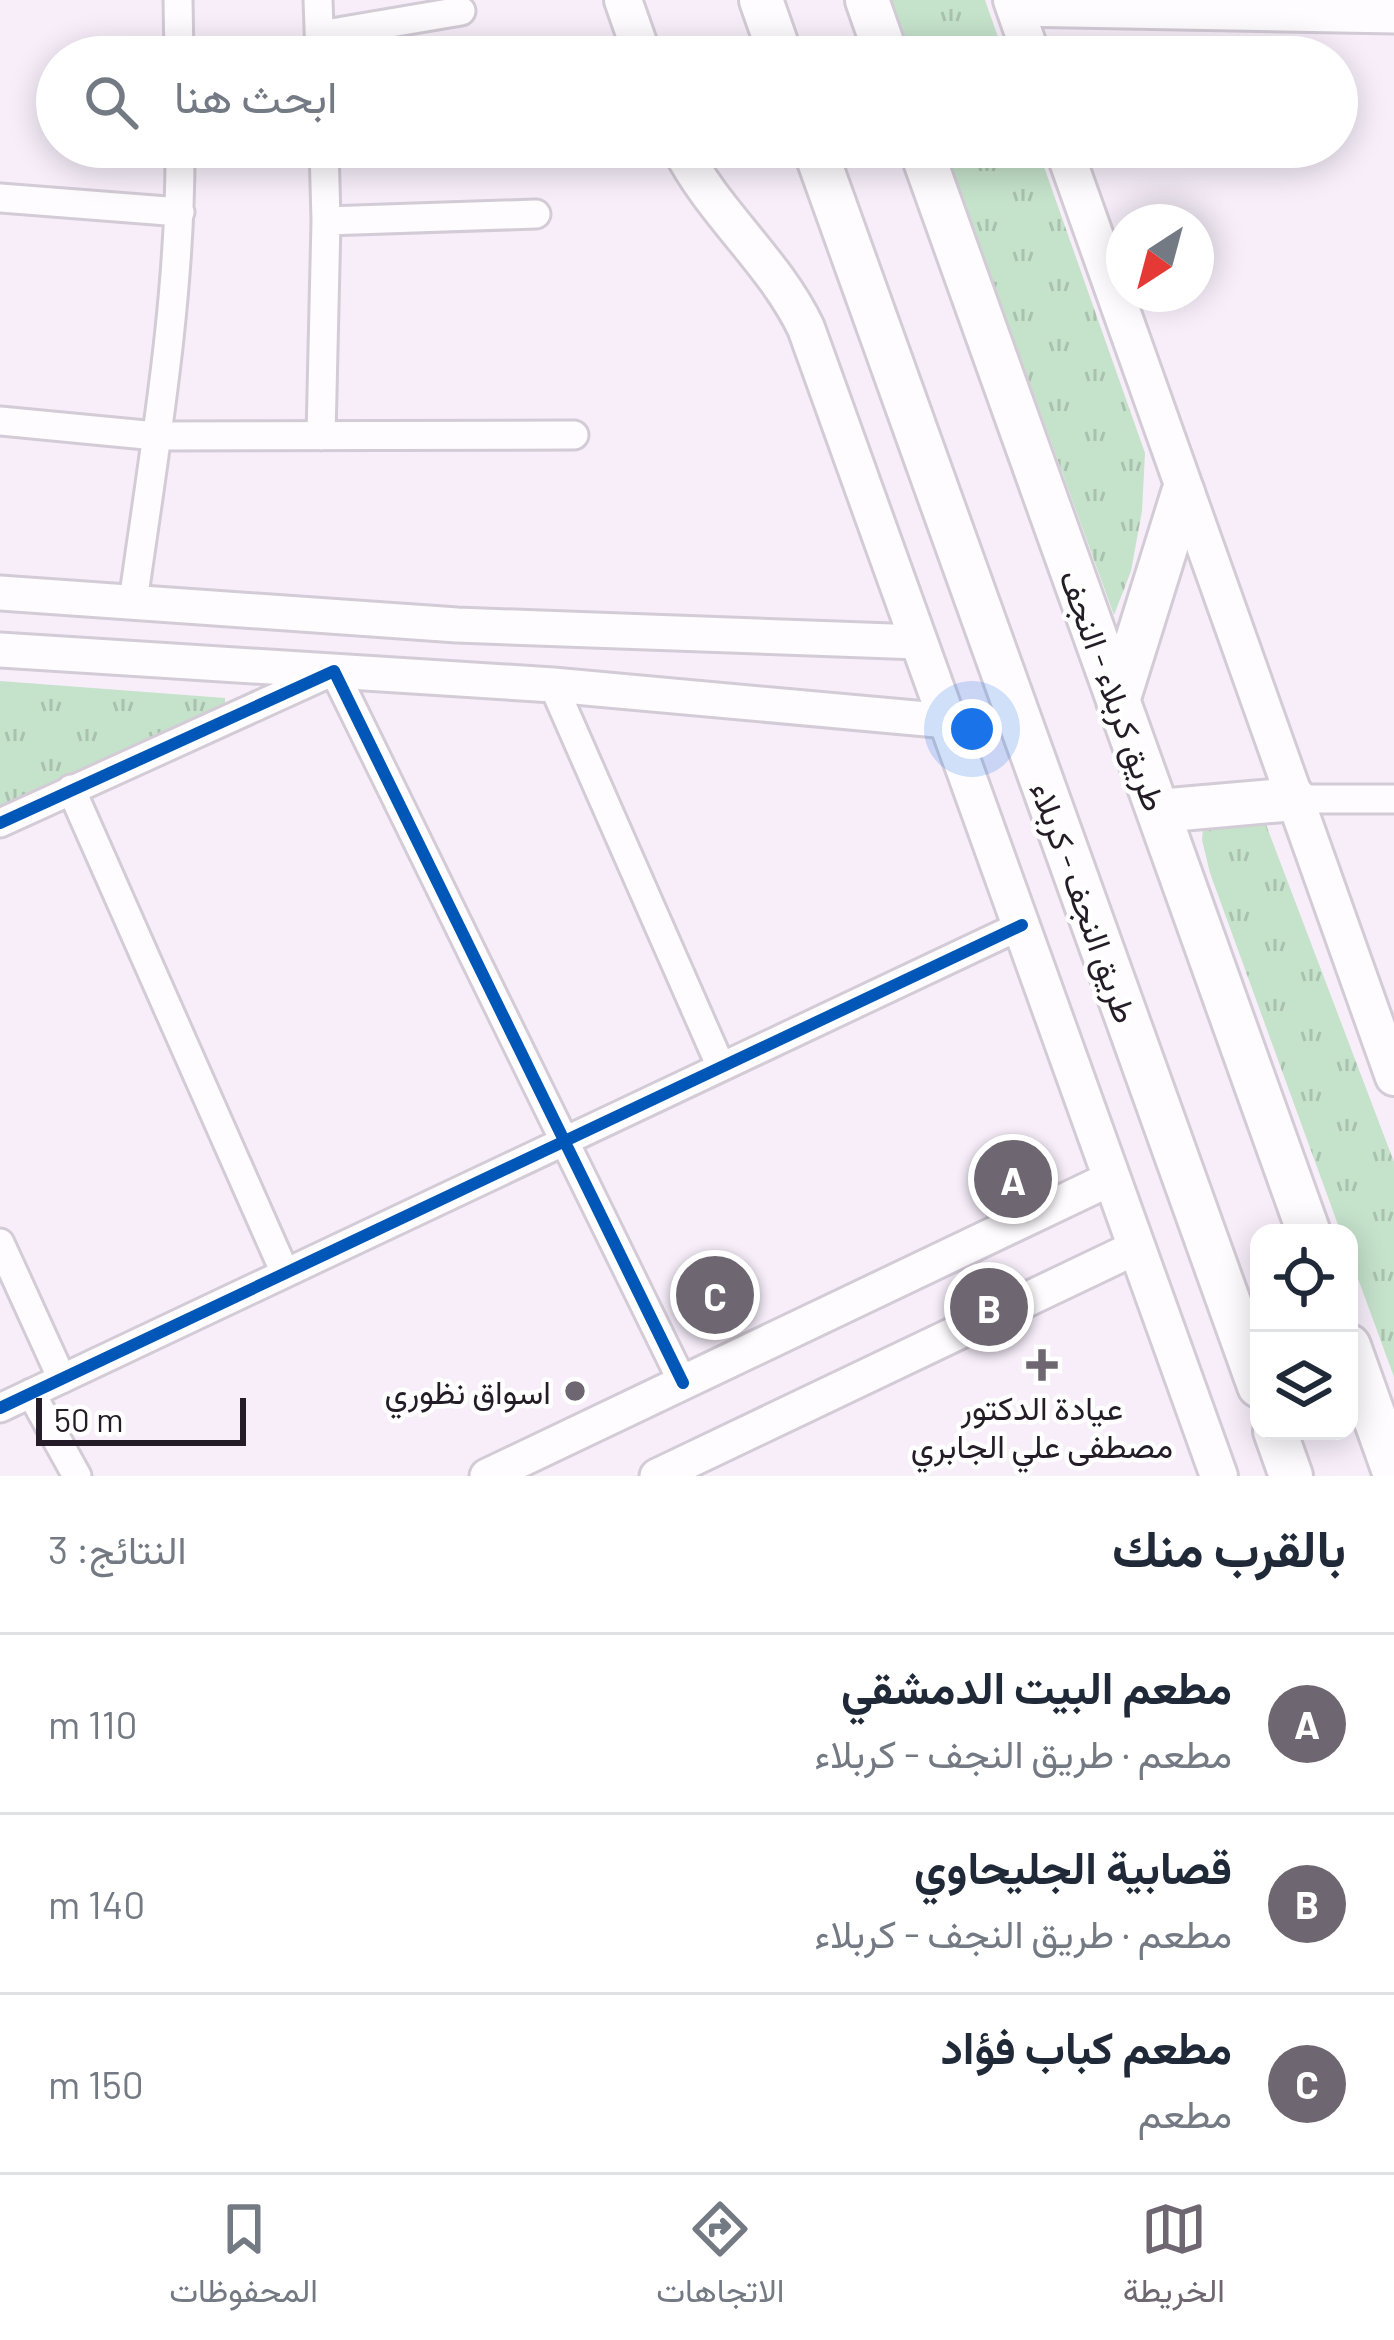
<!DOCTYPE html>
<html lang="ar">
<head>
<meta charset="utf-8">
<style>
	body { margin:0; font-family:Barlow,Vazirmatn,sans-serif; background:#f6f6f7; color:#1f2937; direction:rtl }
	.controls { position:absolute; right:36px; bottom:36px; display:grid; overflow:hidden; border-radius:24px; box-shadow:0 6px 30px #0003 }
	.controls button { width:108px; height:108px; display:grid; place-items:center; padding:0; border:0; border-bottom:3px solid #e0e1e3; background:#fff; color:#1f2937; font:60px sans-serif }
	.compass { position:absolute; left:1106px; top:204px; width:108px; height:108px; border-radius:50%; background:#fff; box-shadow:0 6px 30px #0003; rotate:216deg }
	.scale { position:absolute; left:36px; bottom:30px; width:210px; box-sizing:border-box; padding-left:12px; border:6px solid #241c26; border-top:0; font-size:33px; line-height:42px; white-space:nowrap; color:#241c26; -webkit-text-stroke:9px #fff; paint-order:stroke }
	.you { position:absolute; left:972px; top:729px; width:42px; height:42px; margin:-30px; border:9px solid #fff; border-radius:50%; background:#1a73e8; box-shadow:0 0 0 18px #1a73e833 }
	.badge { display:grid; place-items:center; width:78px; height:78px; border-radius:50%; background:#6e6670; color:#fff; font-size:39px; font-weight:700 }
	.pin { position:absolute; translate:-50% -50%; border:6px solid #fff; box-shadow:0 3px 12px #0006 }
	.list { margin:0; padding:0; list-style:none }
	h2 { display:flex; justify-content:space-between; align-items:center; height:156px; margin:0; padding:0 48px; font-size:51px }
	h2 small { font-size:39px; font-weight:400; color:#747a83 }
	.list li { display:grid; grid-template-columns:78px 1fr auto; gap:36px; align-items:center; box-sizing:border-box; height:180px; padding:0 48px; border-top:3px solid #e0e1e3 }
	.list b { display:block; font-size:45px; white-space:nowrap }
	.list p { margin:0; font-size:39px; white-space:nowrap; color:#747a83 }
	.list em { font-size:39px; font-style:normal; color:#747a83 }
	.icon { flex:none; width:66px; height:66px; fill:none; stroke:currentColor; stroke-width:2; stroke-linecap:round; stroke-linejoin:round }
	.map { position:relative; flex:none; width:1394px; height:1476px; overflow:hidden; direction:ltr }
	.search { position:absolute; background:#fff; box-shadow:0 6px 30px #0003; left:36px; right:36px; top:36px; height:132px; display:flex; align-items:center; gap:30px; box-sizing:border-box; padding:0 42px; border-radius:66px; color:#747a83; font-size:45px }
	.sheet { height:696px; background:#fff }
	nav { display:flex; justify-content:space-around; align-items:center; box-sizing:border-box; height:168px; border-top:3px solid #e0e1e3; background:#fff; font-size:33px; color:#747a83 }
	nav a { display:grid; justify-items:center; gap:6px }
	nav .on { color:#6e6670 }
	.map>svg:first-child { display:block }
	.grass { fill:url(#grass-tufts) }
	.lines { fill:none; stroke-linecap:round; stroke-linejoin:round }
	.minor-casing { stroke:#d3cbd6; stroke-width:33 }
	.tertiary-casing { stroke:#d3cbd6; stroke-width:39 }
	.secondary-casing { stroke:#d3cbd6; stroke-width:42 }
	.trunk-casing { stroke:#d3cbd6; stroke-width:48 }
	.minor { stroke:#fefcfe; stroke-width:27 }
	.tertiary { stroke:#fefcfe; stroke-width:33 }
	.secondary { stroke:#fefcfe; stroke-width:36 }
	.trunk { stroke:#fefcfe; stroke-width:42 }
	.cycleway-casing { stroke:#fff; stroke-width:20 }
	.cycleway { stroke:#0057b8; stroke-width:12 }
	.poi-dot { fill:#6e6670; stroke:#fff; stroke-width:4.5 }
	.labels { text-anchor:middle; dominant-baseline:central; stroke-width:9; stroke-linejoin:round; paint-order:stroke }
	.street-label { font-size:33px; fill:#241c26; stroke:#fff }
	.poi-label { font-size:33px; fill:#241c26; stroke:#fff; text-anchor:end }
</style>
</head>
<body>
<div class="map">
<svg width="1394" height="1476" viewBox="0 0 1394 1476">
	<defs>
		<pattern id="grass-tufts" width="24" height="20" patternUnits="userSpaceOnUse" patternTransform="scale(3)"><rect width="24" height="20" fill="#c5e2cb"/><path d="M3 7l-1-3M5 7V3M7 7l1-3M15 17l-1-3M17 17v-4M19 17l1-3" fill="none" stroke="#a9c1ae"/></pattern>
	</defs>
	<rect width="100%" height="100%" fill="#f7eefa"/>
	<!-- grass -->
	<path class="grass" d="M 891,0 L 985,0 L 1005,57 L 911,57 Z
		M 944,147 L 1037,147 L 1145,453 L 1142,511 L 1131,571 L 1114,615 Z
		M 0,681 L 225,698 L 225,718 L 108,758 L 0,808 Z
		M 1204,818 L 1265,822 L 1394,1162 L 1394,1377 L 1349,1254 L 1349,1233 L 1341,1233 L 1210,873 L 1202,840 Z"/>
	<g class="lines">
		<!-- minor casing -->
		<g class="minor-casing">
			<path id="minor" d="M 178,0 L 179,57
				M 318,0 L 320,57
				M 320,35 L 461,11
				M 0,198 L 180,212
				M 326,221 L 536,214
				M 0,421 L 156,436 L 574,435
				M 321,436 L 326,221 L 324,147
				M 133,602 C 154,452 181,299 180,147
				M 553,685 L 721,1067
				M 71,789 L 285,1273
				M 1295,799 L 1394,799
				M 0,823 L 334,671 L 683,1383
				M 0,1243 L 62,1379
				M 31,1393 L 77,1476
				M 0,1408 L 1022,925"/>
		</g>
		<!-- tertiary casing -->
		<g class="tertiary-casing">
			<path id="tertiary" d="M 1015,9 L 1394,16
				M 0,593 L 457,625 L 919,642
				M 0,650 L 553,685 L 948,721
				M 487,1476 L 1112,1178
				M 657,1476 L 1137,1247"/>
		</g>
		<!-- secondary casing -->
		<g class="secondary-casing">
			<path id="secondary" d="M 623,0 L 643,57
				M 1012,0 L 1032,57
				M 680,147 C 714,214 774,261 806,328 L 1219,1476
				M 1063,147 L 1394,1077"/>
		</g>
		<!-- trunk casing -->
		<g class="trunk-casing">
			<path id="trunk" d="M 761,0 L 781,57
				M 867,0 L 887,57
				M 814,147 L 1259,1386
				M 920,147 L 1309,1233
				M 1118,701 L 1183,493
				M 1158,811 L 1295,799
				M 1349,1346 L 1394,1472
				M 1275,1431 L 1291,1476"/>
		</g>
		<!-- minor -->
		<use href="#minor" class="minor"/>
		<!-- tertiary -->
		<use href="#tertiary" class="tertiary"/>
		<!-- secondary -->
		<use href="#secondary" class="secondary"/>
		<!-- trunk -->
		<use href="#trunk" class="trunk"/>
		<!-- cycleway casing -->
		<g class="cycleway-casing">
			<path id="cycleway" d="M 0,823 L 334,671 L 683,1383
				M 0,1408 L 1022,925"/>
		</g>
		<!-- cycleway -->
		<use href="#cycleway" class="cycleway"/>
	</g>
	<!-- markers -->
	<g class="poi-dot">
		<path d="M1036 1347h12v12h12v12h-12v12h-12v-12h-12v-12h12z"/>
		<circle cx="575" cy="1391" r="12"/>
	</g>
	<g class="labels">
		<!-- street labels -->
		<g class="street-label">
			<text transform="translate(1114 690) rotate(70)">طريق كربلاء - النجف</text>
			<text transform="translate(1085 902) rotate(70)">طريق النجف - كربلاء</text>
		</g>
		<!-- poi labels -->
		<g class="poi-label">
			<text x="551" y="1391">اسواق نظوري</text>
			<text x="1042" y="1407" text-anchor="middle">عيادة الدكتور<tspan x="1042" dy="38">مصطفى علي الجابري</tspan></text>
		</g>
	</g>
</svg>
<div class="controls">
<button><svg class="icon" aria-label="locate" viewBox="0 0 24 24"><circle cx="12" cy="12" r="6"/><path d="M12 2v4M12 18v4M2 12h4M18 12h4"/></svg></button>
<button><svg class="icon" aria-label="layers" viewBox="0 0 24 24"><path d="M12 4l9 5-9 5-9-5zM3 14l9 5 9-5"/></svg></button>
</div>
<svg class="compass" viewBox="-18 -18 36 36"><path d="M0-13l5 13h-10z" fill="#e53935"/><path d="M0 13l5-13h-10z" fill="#747a83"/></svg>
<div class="scale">50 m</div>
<div class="you"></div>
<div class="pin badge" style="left:1013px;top:1179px">A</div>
<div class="pin badge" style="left:989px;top:1307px">B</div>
<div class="pin badge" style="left:715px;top:1295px">C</div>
<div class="search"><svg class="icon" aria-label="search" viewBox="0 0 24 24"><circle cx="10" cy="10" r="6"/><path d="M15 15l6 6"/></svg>ابحث هنا</div>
</div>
<section class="sheet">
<h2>بالقرب منك<small>النتائج: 3</small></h2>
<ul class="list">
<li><span class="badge">A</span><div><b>مطعم البيت الدمشقي</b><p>مطعم · طريق النجف - كربلاء</p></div><em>110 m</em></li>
<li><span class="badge">B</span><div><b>قصابية الجليحاوي</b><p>مطعم · طريق النجف - كربلاء</p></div><em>140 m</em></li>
<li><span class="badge">C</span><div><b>مطعم كباب فؤاد</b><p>مطعم</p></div><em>150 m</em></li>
</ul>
</section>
<nav>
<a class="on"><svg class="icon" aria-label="map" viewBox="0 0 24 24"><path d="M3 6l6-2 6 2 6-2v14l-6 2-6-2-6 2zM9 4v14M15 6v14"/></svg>الخريطة</a>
<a><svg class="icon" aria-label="directions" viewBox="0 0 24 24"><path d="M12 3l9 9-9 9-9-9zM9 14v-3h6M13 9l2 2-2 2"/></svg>الاتجاهات</a>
<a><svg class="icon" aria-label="saved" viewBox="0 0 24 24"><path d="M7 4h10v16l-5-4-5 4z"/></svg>المحفوظات</a>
</nav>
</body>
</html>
